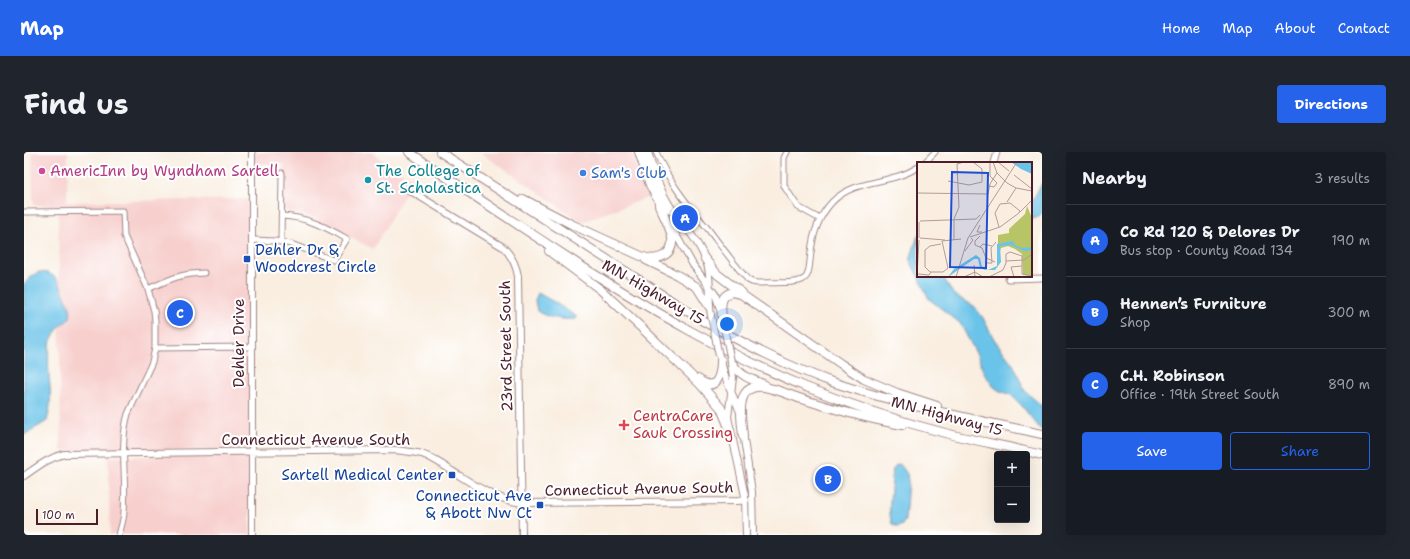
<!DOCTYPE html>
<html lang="en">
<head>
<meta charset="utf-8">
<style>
	body { margin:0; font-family:"Shantell Sans",sans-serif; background:#20242c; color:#f1f3f6 }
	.controls { position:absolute; right:12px; bottom:12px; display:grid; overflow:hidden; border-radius:4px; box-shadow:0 4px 16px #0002 }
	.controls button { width:36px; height:36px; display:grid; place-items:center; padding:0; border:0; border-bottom:1px solid #363941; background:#171b24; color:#f1f3f6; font:20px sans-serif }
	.scale { position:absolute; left:12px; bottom:10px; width:62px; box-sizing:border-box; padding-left:4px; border:2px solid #4a1f2b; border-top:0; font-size:11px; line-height:14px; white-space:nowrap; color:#4a1f2b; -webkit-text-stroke:3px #fff; paint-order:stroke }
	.you { position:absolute; left:703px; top:172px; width:14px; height:14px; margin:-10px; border:3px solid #fff; border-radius:50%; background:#1a73e8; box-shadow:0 0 0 6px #1a73e833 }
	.badge { display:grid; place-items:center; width:26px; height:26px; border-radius:50%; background:#2563eb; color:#fff; font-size:13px; font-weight:700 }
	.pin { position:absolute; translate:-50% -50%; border:2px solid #fff; box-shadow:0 1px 4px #0006 }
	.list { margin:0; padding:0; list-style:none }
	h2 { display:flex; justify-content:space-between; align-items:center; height:52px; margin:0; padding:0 16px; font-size:17px }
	h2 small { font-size:13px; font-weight:400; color:#9ea1a6 }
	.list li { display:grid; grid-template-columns:26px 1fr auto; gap:12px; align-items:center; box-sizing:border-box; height:72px; padding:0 16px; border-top:1px solid #363941 }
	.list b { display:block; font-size:15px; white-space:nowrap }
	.list p { margin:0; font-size:13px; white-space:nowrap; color:#9ea1a6 }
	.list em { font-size:13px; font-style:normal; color:#9ea1a6 }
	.actions { display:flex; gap:8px; padding:12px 16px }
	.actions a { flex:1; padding:9px 0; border:1px solid #2563eb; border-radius:4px; text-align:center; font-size:14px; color:#2563eb }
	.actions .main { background:#2563eb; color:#fff }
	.map { position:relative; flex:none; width:1018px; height:383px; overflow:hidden; border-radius:4px }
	header { display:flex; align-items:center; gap:24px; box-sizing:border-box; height:56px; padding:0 20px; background:#2563eb; color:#fff }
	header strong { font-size:19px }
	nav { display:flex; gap:22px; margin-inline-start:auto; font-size:14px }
	.intro { display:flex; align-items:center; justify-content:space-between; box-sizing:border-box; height:96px; padding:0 24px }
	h1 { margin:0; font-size:28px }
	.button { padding:10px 18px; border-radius:4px; background:#2563eb; color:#fff; font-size:14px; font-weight:700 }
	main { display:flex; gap:24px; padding:0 24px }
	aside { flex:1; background:#171b24; border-radius:4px; box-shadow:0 4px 16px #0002 }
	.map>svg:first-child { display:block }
	.built { fill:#f7d0ce }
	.water { fill:#6ac3e8; stroke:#5a718a }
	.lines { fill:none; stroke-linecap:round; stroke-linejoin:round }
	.minor-casing { stroke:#a28686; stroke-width:7 }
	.tertiary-casing { stroke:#a28686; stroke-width:8 }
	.trunk-casing { stroke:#a28686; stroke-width:10 }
	.minor { stroke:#fff; stroke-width:5 }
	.tertiary { stroke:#fff; stroke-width:6 }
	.trunk { stroke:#fff; stroke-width:8 }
	.tertiary-bridge-casing { stroke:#a28686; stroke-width:8; stroke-linecap:butt }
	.tertiary-bridge { stroke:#fff; stroke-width:6 }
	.hotel-dot { fill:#d1479c; stroke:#fff; stroke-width:1.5 }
	.shop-dot { fill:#3f7fe0; stroke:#fff; stroke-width:1.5 }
	.culture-dot { fill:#0f9aa8; stroke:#fff; stroke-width:1.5 }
	.transit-dot { fill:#1a4fb4; stroke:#fff; stroke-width:1.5 }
	.health-dot { fill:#e0444e; stroke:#fff; stroke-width:1.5 }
	.labels { text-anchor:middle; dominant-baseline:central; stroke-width:4; stroke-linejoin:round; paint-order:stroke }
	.hotel-label { font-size:15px; fill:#b23c85; stroke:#fff; text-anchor:start }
	.culture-label { font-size:15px; fill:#0d838f; stroke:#fff; text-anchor:start }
	.shop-label { font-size:15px; fill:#366cbe; stroke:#fff; text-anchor:start }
	.transit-label { font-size:15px; fill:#164399; stroke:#fff; text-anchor:end }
	.street-label { font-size:15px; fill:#4a1f2b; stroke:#fff }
	.health-label { font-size:15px; fill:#be3a42; stroke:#fff; text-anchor:start }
	.inset-road { fill:none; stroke:#b39b98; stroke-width:1 }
	.view { fill:#1d4ed8; fill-opacity:0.15; stroke:#1d4ed8; stroke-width:2 }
	.inset-edge { fill:none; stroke:#4a1f2b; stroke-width:2 }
</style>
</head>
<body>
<header>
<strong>Map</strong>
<nav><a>Home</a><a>Map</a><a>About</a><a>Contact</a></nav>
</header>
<div class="intro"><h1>Find us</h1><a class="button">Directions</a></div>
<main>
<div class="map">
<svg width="1018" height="383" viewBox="0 0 1018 383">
	<rect width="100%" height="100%" fill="#fff"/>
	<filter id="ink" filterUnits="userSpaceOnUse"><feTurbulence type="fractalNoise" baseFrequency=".025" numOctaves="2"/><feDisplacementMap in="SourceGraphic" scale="8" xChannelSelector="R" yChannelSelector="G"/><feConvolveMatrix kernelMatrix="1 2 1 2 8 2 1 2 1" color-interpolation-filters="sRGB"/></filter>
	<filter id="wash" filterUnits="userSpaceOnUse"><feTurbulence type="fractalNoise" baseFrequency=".012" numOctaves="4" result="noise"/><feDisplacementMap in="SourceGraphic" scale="16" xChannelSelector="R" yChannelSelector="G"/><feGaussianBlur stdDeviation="0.9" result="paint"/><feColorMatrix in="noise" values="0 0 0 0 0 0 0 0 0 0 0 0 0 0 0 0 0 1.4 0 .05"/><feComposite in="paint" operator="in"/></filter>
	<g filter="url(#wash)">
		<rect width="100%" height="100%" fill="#f9eee0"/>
		<!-- built -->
		<path class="built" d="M 8,0 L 44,0 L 43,50 L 225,47 L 228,297 L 37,299 L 34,54 L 9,53 Z
			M 230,0 L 347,0 L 389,28 L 349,97 L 287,65 L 259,58 L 260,12 L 230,12 Z
			M 456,0 L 608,0 L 623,46 L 558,70 Z
			M 227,302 L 226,383 L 86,383 L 84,305 Z"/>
		<!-- water -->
		<path class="water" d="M 1018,31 L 1018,60 L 1016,64 L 1007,68 L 1007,51 Z
			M 894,83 L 894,124 L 921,124 L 921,128 L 930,143 L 950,154 L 959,166 L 970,187 L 990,214 L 1001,239 L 1018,254 L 1018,279 L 998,254 L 987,243 L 976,239 L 970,235 L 961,223 L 954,205 L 936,171 L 905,147 L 886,108 Z
			M 15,120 C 34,120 36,133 42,147 C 45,153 48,158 46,165 C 44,169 41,170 37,173 C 32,178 25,190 25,197 C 22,222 31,244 23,269 L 0,283 L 0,132 C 5,128 9,122 15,120 Z
			M 514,141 L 530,150 L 553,165 L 552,167 C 540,168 522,166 513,159 L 511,148 Z
			M 876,312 L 883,322 L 884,329 L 881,368 L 878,373 L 874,375 L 868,372 C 863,359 868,331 869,317 L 872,313 Z"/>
	</g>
	<g filter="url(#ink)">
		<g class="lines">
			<!-- minor casing -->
			<g class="minor-casing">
				<path id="minor" d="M 632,0 C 644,29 664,53 684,77 C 697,94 710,112 724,128 L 728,130 L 733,131 C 744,130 766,132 775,129 C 779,128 783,125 784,121 C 786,114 786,107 787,100 C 789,81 795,64 808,50 C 831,26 867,33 894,15
					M 763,0 L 760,6 L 760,34 L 774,55 L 796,67
					M 900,11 L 911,0
					M 970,11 L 973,0
					M 0,60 L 99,59 L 100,84 L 124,137 L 130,159 L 131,168 L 131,196 L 128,210 L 104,262 C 95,293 103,327 100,359 C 100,367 97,375 95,383
					M 651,60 L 664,52
					M 229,88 L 251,89 L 267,92 L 309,108 L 310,108 L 323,87 C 302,75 282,65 258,64
					M 257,89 L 258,21
					M 984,127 L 1018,126
					M 124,137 C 146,127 155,122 180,121
					M 131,196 L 228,195"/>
			</g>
			<!-- tertiary casing -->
			<g class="tertiary-casing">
				<path id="tertiary" d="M 614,0 L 625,33 L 637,56
					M 618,0 C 624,13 635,62 651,60
					M 624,0 C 629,18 635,36 645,52 C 657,71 676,89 683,112 C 688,128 684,147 687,164
					M 385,38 L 479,95 C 488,104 492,112 494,124 L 498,383
					M 647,74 L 669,113 L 691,142 L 696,157
					M 707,211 L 709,226 L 704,265 L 721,344 L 722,383
					M 698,213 L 703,230 L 716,260
					M 719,281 L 728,340 L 729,383
					M 0,324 C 13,315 24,306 40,302 L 371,298 C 380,299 389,300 398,302 C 409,306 419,313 428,319 C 452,334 470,347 498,351 L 714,349 L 722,348
					M 228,383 L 228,0"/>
			</g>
			<!-- trunk casing -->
			<g class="trunk-casing">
				<path id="trunk" d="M 385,0 C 441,38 497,75 554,112 C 627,158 702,202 782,235 C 827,253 874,269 921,281 C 953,289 986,295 1018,303
					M 416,0 L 679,169 C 721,192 763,214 808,230 C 877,253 948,267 1018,282
					M 499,47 L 549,73 L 617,104 C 624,107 632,108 639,104 C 659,94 641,68 635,53
					M 525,99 L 577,138 L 622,180 L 676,232 L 697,256 L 706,278
					M 681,107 L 693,122 L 718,141
					M 622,108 L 653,123 L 673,135 L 685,154
					M 698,166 C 697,155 695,144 708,140 L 717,142 L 817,212 L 840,227 L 873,241 L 913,254
					M 708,211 C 716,224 727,227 741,233
					M 674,227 C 693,242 697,223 697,208
					M 719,284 C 718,271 713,249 723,239 C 728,235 734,234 740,235 C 754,237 767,244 781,248 C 813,258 845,267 878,273"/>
			</g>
			<!-- minor -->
			<use href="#minor" class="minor"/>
			<!-- tertiary -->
			<use href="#tertiary" class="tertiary"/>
			<!-- trunk -->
			<use href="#trunk" class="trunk"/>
			<!-- tertiary-bridge casing -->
			<g class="tertiary-bridge-casing">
				<path id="tertiary-bridge" d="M 687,164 L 695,204
					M 699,171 L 707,209"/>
			</g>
			<!-- tertiary-bridge -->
			<use href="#tertiary-bridge" class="tertiary-bridge"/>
		</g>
	</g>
	<!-- markers -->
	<circle class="hotel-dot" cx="18" cy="19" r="4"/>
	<circle class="shop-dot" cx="559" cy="21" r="4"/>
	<circle class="culture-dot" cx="344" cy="28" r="4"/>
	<g class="transit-dot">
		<rect x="219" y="103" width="8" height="8" rx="2"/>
		<rect x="424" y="319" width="8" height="8" rx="2"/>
		<rect x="512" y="349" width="8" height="8" rx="2"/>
	</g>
	<path class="health-dot" d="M598 267h4v4h4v4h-4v4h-4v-4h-4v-4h4z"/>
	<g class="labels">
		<!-- hotel labels -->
		<g class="hotel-label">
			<text x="26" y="19">AmericInn by Wyndham Sartell</text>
		</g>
		<!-- culture labels -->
		<g class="culture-label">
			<text x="352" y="19">The College of<tspan x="352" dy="17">St. Scholastica</tspan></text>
		</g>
		<!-- shop labels -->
		<g class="shop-label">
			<text x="567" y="21">Sam's Club</text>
		</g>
		<!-- transit labels -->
		<g class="transit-label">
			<text x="231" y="98" text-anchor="start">Dehler Dr &amp;<tspan x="231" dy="17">Woodcrest Circle</tspan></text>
			<text x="420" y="323">Sartell Medical Center</text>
			<text x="508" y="344">Connecticut Ave<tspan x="508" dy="17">&amp; Abott Nw Ct</tspan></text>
		</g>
		<!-- street labels -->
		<g class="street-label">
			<text transform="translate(629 140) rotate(30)">MN Highway 15</text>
			<text transform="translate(215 191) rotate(-90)">Dehler Drive</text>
			<text transform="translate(482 194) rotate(-91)">23rd Street South</text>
			<text transform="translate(923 264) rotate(15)">MN Highway 15</text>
			<text x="292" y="288">Connecticut Avenue South</text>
			<text transform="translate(615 337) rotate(-1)">Connecticut Avenue South</text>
		</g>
		<!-- health labels -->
		<g class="health-label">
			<text x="609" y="264">CentraCare<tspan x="609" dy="17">Sauk Crossing</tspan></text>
		</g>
	</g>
	<!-- overview -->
	<g transform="translate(893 10)">
		<rect width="115" height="115" fill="#f9eee0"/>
		<path d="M 110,44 L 115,56 L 115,114 L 106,113 L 105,92 L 98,87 L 91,84 L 84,86 L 81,96 L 81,73 L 92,71 L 92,67 L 108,52 Z" fill="#b7c567"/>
		<path d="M 94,0 L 115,0 L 115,12 L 104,7 ZM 95,79 L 99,84 L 106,86 L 115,85 L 115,88 L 107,89 L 94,83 L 83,84 L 84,100 L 78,108 L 68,108 L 63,106 L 61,97 L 57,97 L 31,115 L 37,107 L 59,93 L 63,96 L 65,105 L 71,108 L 80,104 L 80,82 Z" fill="#6ac3e8"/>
		<path class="inset-road" d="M 76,0 L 80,11 L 90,21 L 99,26 L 115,29M 81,0 L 92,9M 97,13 L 115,27M 31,19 L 52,23 L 65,20 L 65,7 L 56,0M 72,24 L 77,25 L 80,21 L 73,14 L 73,0M 0,31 L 71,32 L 73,22 L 80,11M 90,40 L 99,26M 103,50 L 115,38M 3,59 L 59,57 L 63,53M 63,63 L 60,70 L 65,70M 82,65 L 78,51 L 83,42 L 93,41 L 103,49 L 102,51M 63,74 L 58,79 L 58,83 L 65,86 L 69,96 L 78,100M 53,75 L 83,65 L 102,51M 2,76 L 2,60M 3,76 L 28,78M 37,78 L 37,57 L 42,45 L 40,2 L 47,0M 25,79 L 44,77M 24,82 L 13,84 L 8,88 L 8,105 L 13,110 L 26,110 L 31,106 L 25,79M 63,85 L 66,82 L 75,84M 48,89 L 56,78 L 54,76M 89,99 L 107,98 L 115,92M 68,101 L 75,101 L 74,86 L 79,80M 57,103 L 58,115M 1,112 L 12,113 L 14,110M 0,114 L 2,78M 39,115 L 51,76 L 100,0M 47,115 L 58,110 L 66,115M 72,115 L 86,108 L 89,101 L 89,92 L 93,90 L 105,94 L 105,112 L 115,114M 97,115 L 94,105 L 105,104"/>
		<path class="view" d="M 35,10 L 71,11 L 69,106 L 33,105 Z"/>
		<rect width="115" height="115" class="inset-edge"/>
	</g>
</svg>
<div class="controls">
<button>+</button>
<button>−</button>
</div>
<div class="scale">100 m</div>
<div class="you"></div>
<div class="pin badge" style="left:661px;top:66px">A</div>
<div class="pin badge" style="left:804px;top:327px">B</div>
<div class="pin badge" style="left:156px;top:161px">C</div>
</div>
<aside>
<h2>Nearby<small>3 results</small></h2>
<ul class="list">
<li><span class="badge">A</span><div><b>Co Rd 120 &amp; Delores Dr</b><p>Bus stop · County Road 134</p></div><em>190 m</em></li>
<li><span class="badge">B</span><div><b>Hennen’s Furniture</b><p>Shop</p></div><em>300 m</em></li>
<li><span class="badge">C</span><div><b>C.H. Robinson</b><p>Office · 19th Street South</p></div><em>890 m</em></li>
</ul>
<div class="actions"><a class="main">Save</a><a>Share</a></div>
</aside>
</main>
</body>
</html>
